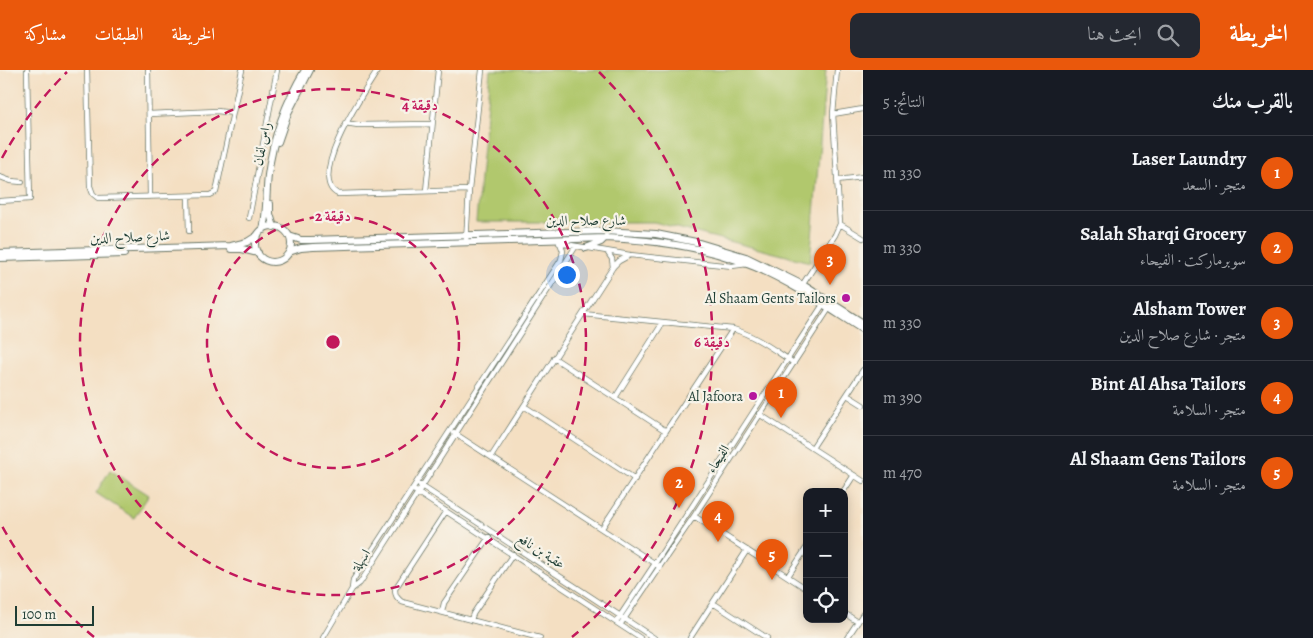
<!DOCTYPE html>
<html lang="ar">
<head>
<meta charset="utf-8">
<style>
	body { margin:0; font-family:Alegreya,Amiri,serif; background:#242831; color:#f1f3f6; direction:rtl }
	.controls { position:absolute; right:15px; bottom:15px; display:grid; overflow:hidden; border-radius:10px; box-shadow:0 2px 12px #0003 }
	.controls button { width:45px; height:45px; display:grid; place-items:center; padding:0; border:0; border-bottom:1px solid #363941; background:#171b24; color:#f1f3f6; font:25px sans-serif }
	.scale { position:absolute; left:15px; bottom:12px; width:79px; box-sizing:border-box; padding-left:5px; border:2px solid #1f3d34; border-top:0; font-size:14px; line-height:18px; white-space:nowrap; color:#1f3d34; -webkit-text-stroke:4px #f7f3e8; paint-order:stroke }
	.you { position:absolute; left:566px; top:204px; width:18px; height:18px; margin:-12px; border:4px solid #fff; border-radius:50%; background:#1a73e8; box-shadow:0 0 0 8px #1a73e833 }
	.badge { display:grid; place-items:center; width:32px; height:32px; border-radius:50%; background:#ea580c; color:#fff; font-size:16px; font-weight:700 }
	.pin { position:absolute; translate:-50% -41px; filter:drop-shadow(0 1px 2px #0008) }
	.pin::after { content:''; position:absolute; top:26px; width:18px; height:15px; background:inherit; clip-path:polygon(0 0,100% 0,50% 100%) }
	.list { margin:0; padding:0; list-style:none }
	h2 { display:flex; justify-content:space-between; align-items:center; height:65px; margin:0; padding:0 20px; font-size:21px }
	h2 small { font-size:16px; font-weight:400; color:#9ea1a6 }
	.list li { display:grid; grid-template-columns:32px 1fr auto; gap:15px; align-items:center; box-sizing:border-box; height:75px; padding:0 20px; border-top:1px solid #363941 }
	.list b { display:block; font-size:19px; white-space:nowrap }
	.list p { margin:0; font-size:16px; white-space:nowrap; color:#9ea1a6 }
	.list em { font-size:16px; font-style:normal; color:#9ea1a6 }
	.icon { flex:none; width:28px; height:28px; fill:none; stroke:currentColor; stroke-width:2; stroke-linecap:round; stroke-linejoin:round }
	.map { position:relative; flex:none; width:863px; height:568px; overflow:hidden; direction:ltr }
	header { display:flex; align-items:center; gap:30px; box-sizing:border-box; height:70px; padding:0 25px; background:#ea580c; color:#fff }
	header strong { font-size:24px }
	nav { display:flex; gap:28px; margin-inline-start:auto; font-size:18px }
	.search { width:350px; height:45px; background:#242831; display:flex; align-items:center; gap:12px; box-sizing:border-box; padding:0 18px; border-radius:10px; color:#9ea1a6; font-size:19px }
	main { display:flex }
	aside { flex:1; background:#171b24 }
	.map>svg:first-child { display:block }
	.green { fill:#b1c86d; stroke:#688250 }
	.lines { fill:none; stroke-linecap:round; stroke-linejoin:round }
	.street-casing { stroke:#6a7666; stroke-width:6 }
	.secondary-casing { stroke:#6a7666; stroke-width:8 }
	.street { stroke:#fff; stroke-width:4.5 }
	.secondary { stroke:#fff; stroke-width:6 }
	.ring { fill:none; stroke:#c2185b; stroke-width:2.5; stroke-dasharray:9 6 }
	.poi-dot { fill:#b5179e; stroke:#f7f3e8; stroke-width:2 }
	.labels { text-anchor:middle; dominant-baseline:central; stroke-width:4.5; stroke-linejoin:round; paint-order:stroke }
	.street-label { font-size:14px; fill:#1f3d34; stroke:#f7f3e8 }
	.poi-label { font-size:14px; fill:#1f3d34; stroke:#f7f3e8; text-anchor:end }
	.centre { fill:#c2185b; stroke:#f7f3e8; stroke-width:2.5 }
	.ring-label { font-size:15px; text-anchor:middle; font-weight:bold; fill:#c2185b; stroke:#f7f3e8; stroke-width:4.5; stroke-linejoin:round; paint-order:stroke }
</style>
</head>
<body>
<header>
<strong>الخريطة</strong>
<div class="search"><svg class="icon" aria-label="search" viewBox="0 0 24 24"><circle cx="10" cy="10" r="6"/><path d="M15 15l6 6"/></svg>ابحث هنا</div>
<nav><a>الخريطة</a><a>الطبقات</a><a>مشاركة</a></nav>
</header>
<main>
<aside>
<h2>بالقرب منك<small>النتائج: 5</small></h2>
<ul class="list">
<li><span class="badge">1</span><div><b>Laser Laundry</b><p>متجر · السعد</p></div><em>330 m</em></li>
<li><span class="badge">2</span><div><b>Salah Sharqi Grocery</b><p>سوبرماركت · الفيحاء</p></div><em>330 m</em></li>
<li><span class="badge">3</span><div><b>Alsham Tower</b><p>متجر · شارع صلاح الدين</p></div><em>330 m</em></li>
<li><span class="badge">4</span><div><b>Bint Al Ahsa Tailors</b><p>متجر · السلامة</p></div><em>390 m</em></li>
<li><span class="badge">5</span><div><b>Al Shaam Gens Tailors</b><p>متجر · السلامة</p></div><em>470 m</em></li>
</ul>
</aside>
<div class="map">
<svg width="863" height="568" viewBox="0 0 863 568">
	<rect width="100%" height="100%" fill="#f7f3e8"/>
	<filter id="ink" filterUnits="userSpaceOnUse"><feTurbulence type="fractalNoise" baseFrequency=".02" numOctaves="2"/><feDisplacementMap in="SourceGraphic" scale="10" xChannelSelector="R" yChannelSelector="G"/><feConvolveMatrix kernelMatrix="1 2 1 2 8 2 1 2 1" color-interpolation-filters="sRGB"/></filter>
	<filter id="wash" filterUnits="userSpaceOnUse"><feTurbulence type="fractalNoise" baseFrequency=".0096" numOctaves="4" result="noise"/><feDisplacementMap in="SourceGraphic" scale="20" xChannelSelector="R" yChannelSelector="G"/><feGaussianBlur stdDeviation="1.12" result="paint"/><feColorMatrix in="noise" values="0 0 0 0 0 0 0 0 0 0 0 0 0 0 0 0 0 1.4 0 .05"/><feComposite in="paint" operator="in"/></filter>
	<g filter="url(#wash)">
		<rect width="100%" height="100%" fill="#f4dfc2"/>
		<!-- green -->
		<path class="green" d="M 490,0 L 826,0 L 810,192 L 654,152 L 476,152 Z
			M 110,400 L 149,425 L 134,448 L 96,423 Z"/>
	</g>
	<g filter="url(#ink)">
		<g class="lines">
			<!-- street casing -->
			<g class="street-casing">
				<path id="street" d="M 87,0 L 90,116 L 93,124 L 98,128 L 210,125 L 216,122 L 242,0
					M 148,0 L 150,127
					M 378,0 C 366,19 305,109 338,124 L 469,120
					M 149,44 L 217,41 L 233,43
					M 833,44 L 863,39
					M 345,53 L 358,55 L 432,54
					M 0,107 L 11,111 L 22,112
					M 837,110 L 863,107
					M 426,121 L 438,0
					M 188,126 L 189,161
					M 0,131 L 30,129 L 27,0
					M 249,148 L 277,0
					M 840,154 L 863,168
					M 466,172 L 469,120 L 482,0
					M 559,173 L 630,185 L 732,196 L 747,194
					M 560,173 L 563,181 L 561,190 L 353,510 L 352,519 L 360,513 L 576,176
					M 608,183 L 612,189 L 613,197
					M 801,217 L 835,165 L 840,154 L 833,44 L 837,0
					M 583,244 L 733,259 C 756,266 774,280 794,293
					M 554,288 L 666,361
					M 847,325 L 863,335
					M 615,328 L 660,257 L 661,252
					M 524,336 L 635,409
					M 759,344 L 863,411
					M 454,363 L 657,495
					M 812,378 L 863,300
					M 491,387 L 613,197 L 619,191 L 630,185
					M 420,415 L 654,568
					M 415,421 L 640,568
					M 843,422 L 854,405
					M 446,441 L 395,519 C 395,526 397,528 402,532 L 540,568
					M 694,446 L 807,519
					M 602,458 L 733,259
					M 788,506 L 807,477
					M 713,533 L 767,568
					M 442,542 L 444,533 L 489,467
					M 844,543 L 858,552
					M 471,550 L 473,544 L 513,484
					M 616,552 L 654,495 L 824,233
					M 620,555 L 694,446 L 830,237
					M 323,568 L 352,519
					M 690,568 L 747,480
					M 847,568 L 863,544"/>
			</g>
			<!-- secondary casing -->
			<g class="secondary-casing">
				<path id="secondary" d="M 278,72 L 288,43 L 310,0
					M 270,134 L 270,144 L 274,157
					M255 174a18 18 0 1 1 36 0a18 18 0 1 1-36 0Z
					M 263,160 C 267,142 266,123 268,105 C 273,67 285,33 305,0
					M 289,166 L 301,170 L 310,170 L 604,161 L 656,164 L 696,172 L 746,187 L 803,215 L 863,253
					M 586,178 L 601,172 L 606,167
					M 231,179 L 242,179 L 258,183
					M 289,182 L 301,178 L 313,177 L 606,168 C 657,170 708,177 755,197 C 793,213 828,238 863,260
					M 0,183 L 231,176 L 247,172 L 258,165
					M 0,188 L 124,184"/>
			</g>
			<!-- street -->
			<use href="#street" class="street"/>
			<!-- secondary -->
			<use href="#secondary" class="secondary"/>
		</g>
	</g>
	<!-- distance rings -->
	<g class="ring">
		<circle cx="333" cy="272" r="126"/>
		<circle cx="333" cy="272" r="253"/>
		<path d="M94 567A379 379 0 0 1 2 456M2 88A379 379 0 0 1 67 2M599 2A379 379 0 0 1 572 567"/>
	</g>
	<!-- markers -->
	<g class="poi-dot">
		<circle cx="846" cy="228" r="5"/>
		<circle cx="753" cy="326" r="5"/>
	</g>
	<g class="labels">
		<!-- street labels -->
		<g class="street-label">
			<text transform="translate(262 74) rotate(-78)">راس لفان</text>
			<text x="586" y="150">شارع صلاح الدين</text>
			<text transform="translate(130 167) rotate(-2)">شارع صلاح الدين</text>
			<text transform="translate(718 389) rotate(-57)">الفيحاء</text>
			<text transform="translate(541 481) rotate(33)">عقبة بن نافع</text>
			<text transform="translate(361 490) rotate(-57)">اسهلة</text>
		</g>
		<!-- poi labels -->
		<g class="poi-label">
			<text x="836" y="228">Al Shaam Gents Tailors</text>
			<text x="743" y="326">Al Jafoora</text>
		</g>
	</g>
	<circle cx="333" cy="272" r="8" class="centre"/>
	<g class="ring-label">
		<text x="420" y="40">4 دقيقة</text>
		<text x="333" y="151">2 دقيقة</text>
		<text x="712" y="277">6 دقيقة</text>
	</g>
</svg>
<div class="controls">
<button>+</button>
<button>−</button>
<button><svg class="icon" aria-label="locate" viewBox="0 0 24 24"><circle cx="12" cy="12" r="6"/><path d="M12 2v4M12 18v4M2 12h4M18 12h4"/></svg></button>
</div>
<div class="scale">100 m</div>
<div class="you"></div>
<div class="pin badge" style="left:781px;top:348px">1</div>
<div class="pin badge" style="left:679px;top:438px">2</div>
<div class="pin badge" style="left:830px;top:215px">3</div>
<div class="pin badge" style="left:718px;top:472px">4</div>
<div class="pin badge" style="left:772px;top:510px">5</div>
</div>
</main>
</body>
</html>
